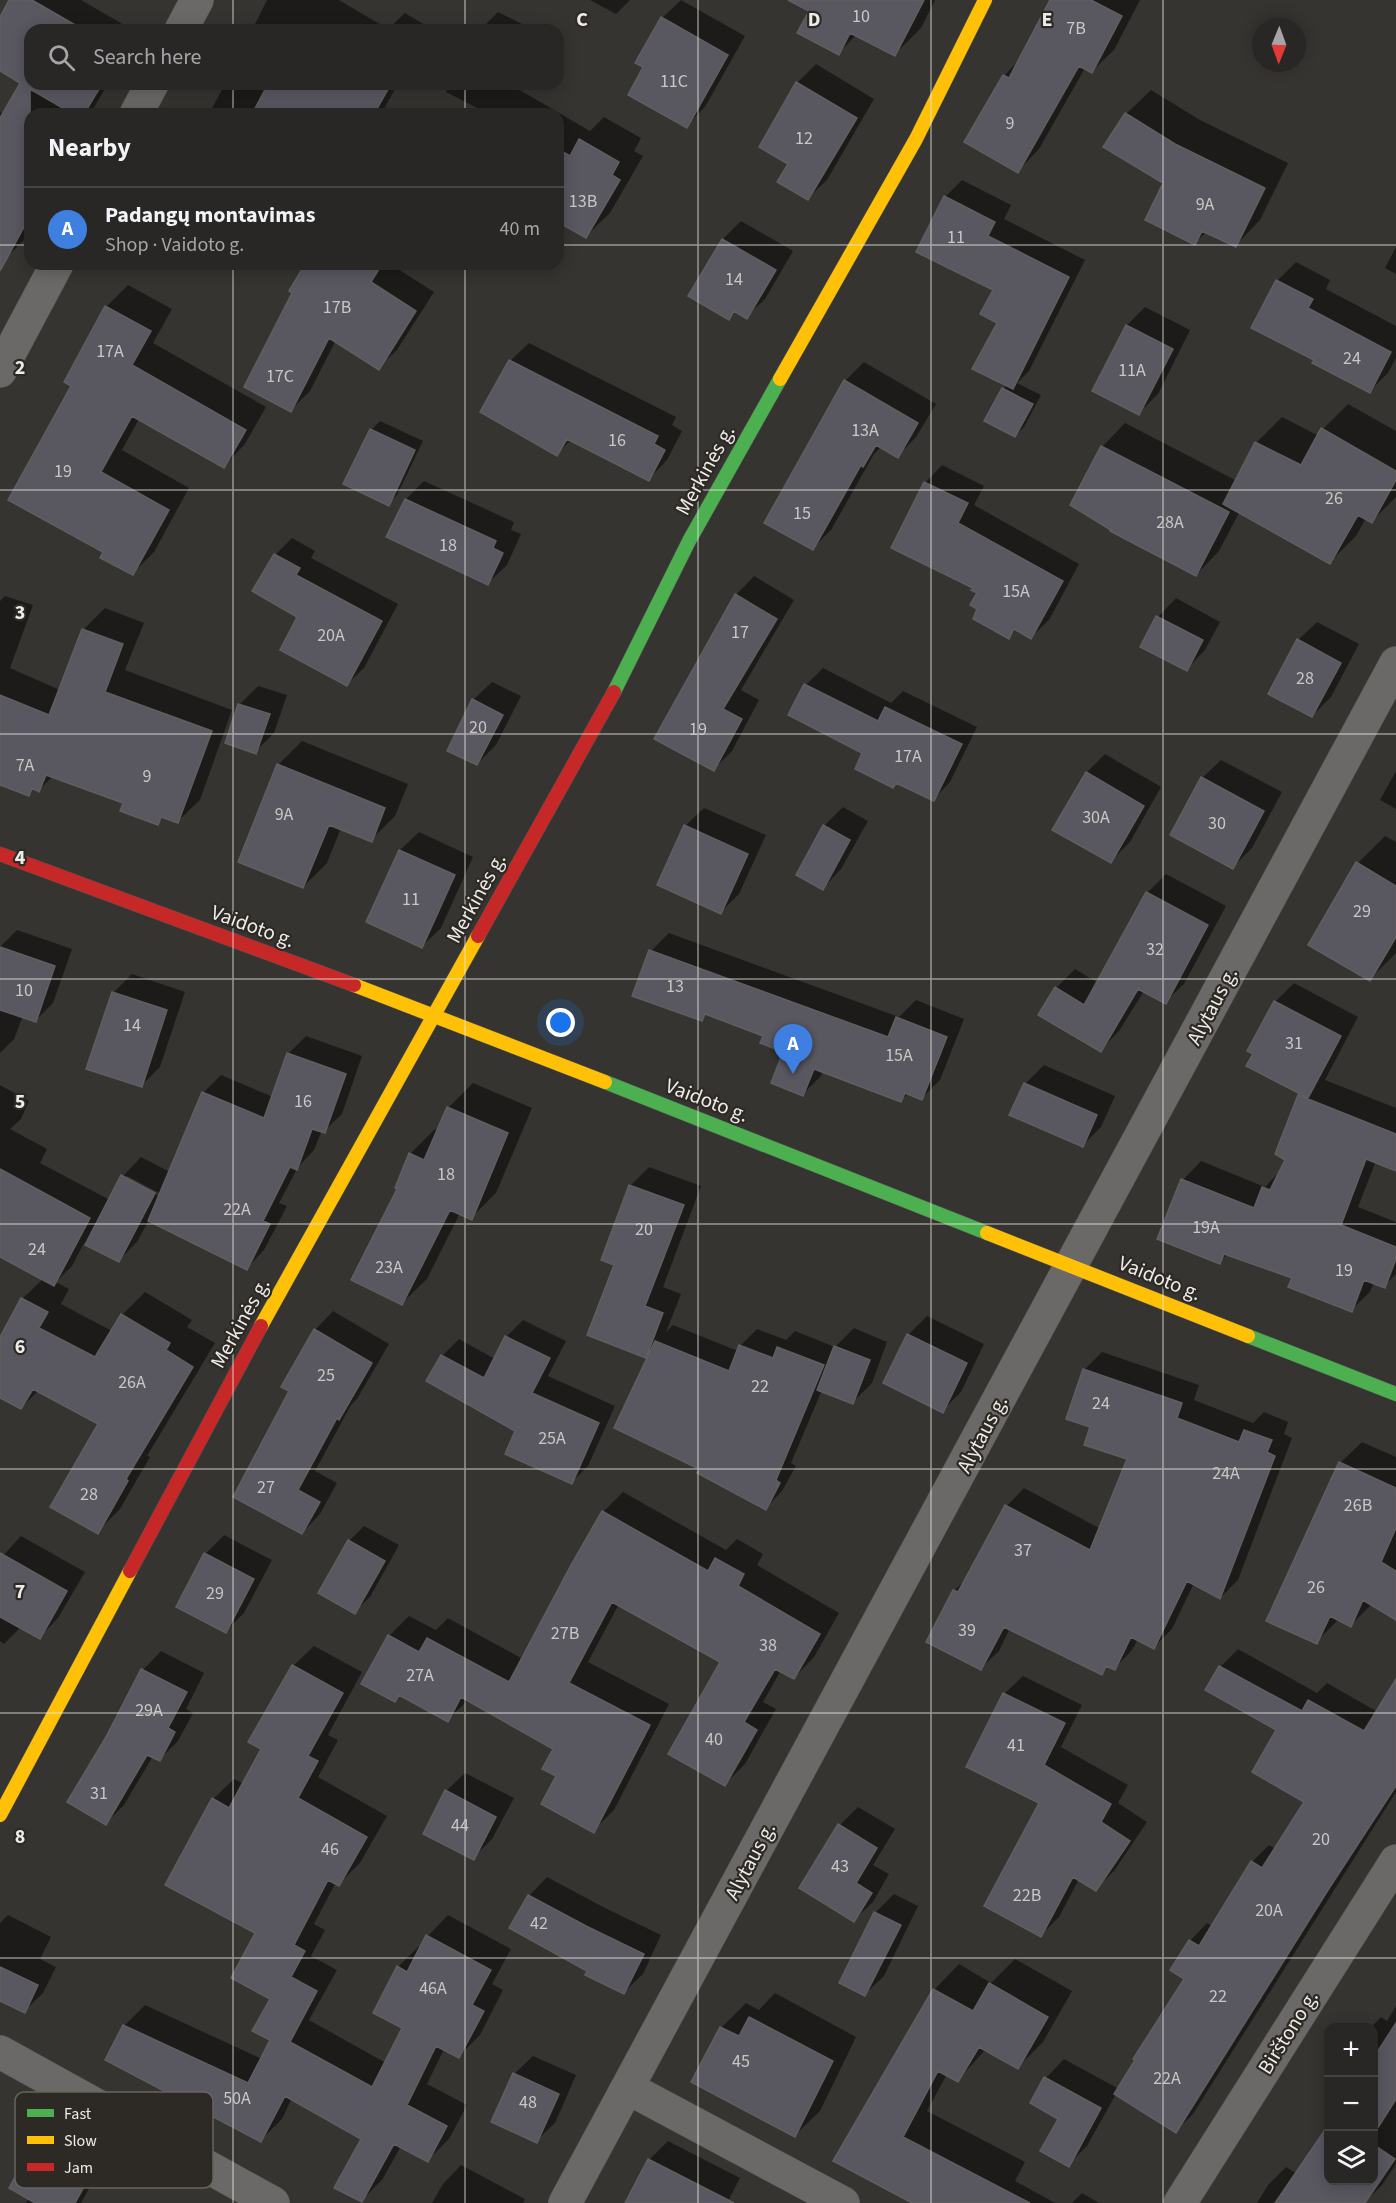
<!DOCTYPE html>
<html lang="en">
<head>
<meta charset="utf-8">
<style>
	body { margin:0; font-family:"Source Sans 3",sans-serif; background:#343332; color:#f1f3f6 }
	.controls { position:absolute; right:18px; bottom:18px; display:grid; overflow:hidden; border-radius:12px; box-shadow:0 3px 15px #0003 }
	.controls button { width:54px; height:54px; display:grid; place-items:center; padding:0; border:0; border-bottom:2px solid #444442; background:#282725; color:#f1f3f6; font:30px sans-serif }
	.compass { position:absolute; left:1252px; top:18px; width:54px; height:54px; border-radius:50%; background:#282725; box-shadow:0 3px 15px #0003; rotate:181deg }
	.you { position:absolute; left:561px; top:1023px; width:21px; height:21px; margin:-15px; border:4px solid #fff; border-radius:50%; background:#1a73e8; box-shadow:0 0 0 9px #1a73e833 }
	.badge { display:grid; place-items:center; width:39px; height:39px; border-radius:50%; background:#95b2f1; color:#fff; font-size:20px; font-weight:700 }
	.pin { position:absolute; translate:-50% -50px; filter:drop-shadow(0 2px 3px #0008) }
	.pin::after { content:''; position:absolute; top:32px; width:21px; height:18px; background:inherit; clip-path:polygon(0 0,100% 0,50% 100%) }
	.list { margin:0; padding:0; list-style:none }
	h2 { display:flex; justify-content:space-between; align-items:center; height:78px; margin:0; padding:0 24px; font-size:26px }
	h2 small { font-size:20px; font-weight:400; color:#a5a5a7 }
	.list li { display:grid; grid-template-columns:39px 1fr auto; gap:18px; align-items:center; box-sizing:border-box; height:84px; padding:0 24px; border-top:2px solid #444442 }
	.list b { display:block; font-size:22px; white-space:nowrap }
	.list p { margin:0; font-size:20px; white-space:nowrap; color:#a5a5a7 }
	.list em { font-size:20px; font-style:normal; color:#a5a5a7 }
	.icon { flex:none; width:33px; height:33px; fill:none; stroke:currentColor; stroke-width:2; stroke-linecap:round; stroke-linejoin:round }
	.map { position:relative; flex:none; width:1396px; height:2203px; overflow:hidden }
	.search { position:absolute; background:#282725; box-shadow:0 3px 15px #0003; left:24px; top:24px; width:540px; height:66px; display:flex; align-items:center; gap:15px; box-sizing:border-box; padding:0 21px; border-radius:18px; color:#a5a5a7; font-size:22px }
	.panel { position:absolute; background:#282725; box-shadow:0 3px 15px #0003; left:24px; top:108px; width:540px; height:162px; border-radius:18px }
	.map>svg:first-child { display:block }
	.shadow { fill:#0007; fill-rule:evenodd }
	.building { fill:#595760; stroke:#605f5f; stroke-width:1.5 }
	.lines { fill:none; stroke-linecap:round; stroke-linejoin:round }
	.street-casing { stroke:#54514f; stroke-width:34 }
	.fast-casing { stroke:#54514f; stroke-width:15 }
	.slow-casing { stroke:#54514f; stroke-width:15 }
	.jam-casing { stroke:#54514f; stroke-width:15 }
	.street { stroke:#6b6967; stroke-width:33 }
	.fast { stroke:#4caf50; stroke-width:14 }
	.slow { stroke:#ffc107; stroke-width:14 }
	.jam { stroke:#c62828; stroke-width:14 }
	.grid { fill:none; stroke:#eeebe8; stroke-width:1.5; stroke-opacity:0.55 }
	.labels { text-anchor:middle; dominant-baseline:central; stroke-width:4.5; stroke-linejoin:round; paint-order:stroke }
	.number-label { font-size:18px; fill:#c9c6c6 }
	.street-label { font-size:21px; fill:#eeebe8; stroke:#2d2a25 }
	.key { fill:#2d2a25; stroke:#676460; stroke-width:1.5 }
	.key-label { font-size:16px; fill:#eeebe8 }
	.grid-label { font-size:20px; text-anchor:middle; font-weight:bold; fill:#eeebe8; stroke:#2d2a25; stroke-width:4.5; stroke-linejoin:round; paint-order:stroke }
</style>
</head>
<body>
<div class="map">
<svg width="1396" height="2203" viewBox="0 0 1396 2203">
	<rect width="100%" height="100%" fill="#363431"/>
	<!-- shadow -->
	<path class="shadow" d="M 11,0 L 81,0 L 133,30 L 30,30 L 30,84 L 108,84 L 90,114 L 30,114 L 30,229 L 23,241 L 5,259 L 0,256 L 0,112 L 4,114 L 22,82 L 0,69 L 0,20 Z
		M 267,0 L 339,0 L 388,29 L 405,13 L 430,28 L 428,30 L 249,30 L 254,26 Z
		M 590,0 L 630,0 L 616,14 Z
		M 681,0 L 745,36 L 705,107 L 686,126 L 645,66 L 662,18 Z
		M 816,0 L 935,0 L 921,28 L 895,54 L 857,34 L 839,53 Z
		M 1052,0 L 1140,0 L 1114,50 L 1092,71 L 1085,68 L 1039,149 L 1018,171 L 1004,76 L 1020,59 Z
		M 498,12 L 534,30 L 480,30 Z
		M 816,64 L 874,99 L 827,180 L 808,198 L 790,163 L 761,147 L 797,83 Z
		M 225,84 L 398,84 L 381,114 L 209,114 Z
		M 450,84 L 521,84 L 518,89 L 590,131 L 604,117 L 641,138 L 634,151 L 643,156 L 610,213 L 586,236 L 558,220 L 558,114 L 481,114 L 483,111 L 446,92 Z
		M 1151,90 L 1200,120 L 1288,163 L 1260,220 L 1236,245 L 1207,231 L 1195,243 L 1164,183 L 1126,114 Z
		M 962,180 L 1011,205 L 1004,219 L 1085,260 L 1029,371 L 1017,383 L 1041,395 L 1024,427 L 1015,436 L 1003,389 L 1007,385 L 995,289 L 945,197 Z
		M 741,221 L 793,251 L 765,299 L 746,317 L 736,311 L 729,318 L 690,295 L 723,239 Z
		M 1396,247 L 1396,274 L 1385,268 Z
		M 1296,262 L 1330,280 L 1326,289 L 1396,326 L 1396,358 L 1388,373 L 1369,392 L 1316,359 L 1277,281 Z
		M 306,264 L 390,264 L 434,292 L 397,350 L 378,368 L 336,340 L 310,391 L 291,410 Z
		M 128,285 L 172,309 L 153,343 L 266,407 L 245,444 L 224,466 L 139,419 L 122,450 L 189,488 L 154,552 L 132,574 L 105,552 L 73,385 L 106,307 Z
		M 1145,307 L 1190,330 L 1158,394 L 1139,413 L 1127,325 Z
		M 529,343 L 676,417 L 672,425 L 682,431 L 667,460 L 649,479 L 571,440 L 557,454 L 510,361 Z
		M 864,362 L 936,404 L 916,437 L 898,456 L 882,446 L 874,454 L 831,530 L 813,548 L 766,523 L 845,381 Z
		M 1348,404 L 1396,431 L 1396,497 L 1372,521 L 1366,518 L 1356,536 L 1330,562 L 1240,511 L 1219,551 L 1196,575 L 1102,447 L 1125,423 L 1237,481 L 1256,443 L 1282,417 L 1319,436 L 1323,429 Z
		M 380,421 L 423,441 L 397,495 L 388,504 L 371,430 Z
		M 942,465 L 984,486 L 974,505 L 1079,564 L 1049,620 L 1031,637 L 1017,629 L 1009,637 L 979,608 L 979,592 L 925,483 Z
		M 424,481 L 514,522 L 511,530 L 521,534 L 507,565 L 488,583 L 406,499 Z
		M 292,538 L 315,551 L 311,558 L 398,604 L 364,668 L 347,684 L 299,616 L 275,555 Z
		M 754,576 L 794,600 L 741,690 L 759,700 L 732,751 L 714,769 L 736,595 Z
		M 5,596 L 33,605 L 10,668 L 60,690 L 83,630 L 105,608 L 144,623 L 125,670 L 232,710 L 200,800 L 178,821 L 164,816 L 157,823 L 125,802 L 53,776 L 39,790 L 35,788 L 28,794 L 0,783 L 0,601 Z
		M 1176,598 L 1220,622 L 1205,650 L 1187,669 L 1158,617 Z
		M 1317,622 L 1359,644 L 1331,697 L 1312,716 L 1298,640 Z
		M 823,668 L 891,703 L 903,691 L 977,727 L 950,782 L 934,799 L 897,782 L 893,786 L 806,685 Z
		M 492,682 L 521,696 L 496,745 L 477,764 L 473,700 Z
		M 258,686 L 287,695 L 274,733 L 255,752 L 239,705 Z
		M 302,741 L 408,784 L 395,816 L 371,840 L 341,828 L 327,863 L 303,887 L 240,862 L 278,765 Z
		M 1105,754 L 1161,787 L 1130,842 L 1111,861 L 1054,829 L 1087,772 Z
		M 1221,760 L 1282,792 L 1252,848 L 1233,867 L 1202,778 Z
		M 1396,771 L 1396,809 L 1380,800 Z
		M 843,807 L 868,821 L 841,869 L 823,888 L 824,826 Z
		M 704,808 L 766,835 L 739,894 L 721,912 L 685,826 Z
		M 419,832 L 473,857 L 441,928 L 422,946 L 368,921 L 400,850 Z
		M 1385,836 L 1396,842 L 1396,953 L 1369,980 L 1358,863 Z
		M 1166,874 L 1226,906 L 1184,984 L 1165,1002 L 1144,991 L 1119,1031 L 1101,1050 L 1056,988 L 1075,969 L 1098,983 L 1147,893 Z
		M 17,930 L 72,949 L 53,1003 L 36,1020 L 23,1016 L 14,1039 L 0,1053 L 0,947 Z
		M 669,933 L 899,1017 L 916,1000 L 964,1019 L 940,1080 L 922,1098 L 909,1093 L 901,1100 L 823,1070 L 821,1076 L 803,1094 L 785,1051 L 765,1035 L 708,1013 L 701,1020 L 651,951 Z
		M 132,974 L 185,992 L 160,1067 L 142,1085 L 113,993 Z
		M 1294,983 L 1358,1017 L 1325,1080 L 1396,1108 L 1396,1169 L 1376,1161 L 1358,1207 L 1396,1222 L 1396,1274 L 1384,1286 L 1374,1282 L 1370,1292 L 1351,1310 L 1293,1277 L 1228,1254 L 1219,1262 L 1183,1180 L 1201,1161 L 1265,1187 L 1282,1169 L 1287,1160 L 1299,1096 L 1301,1093 L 1249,1050 L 1275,1002 Z
		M 306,1036 L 362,1056 L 342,1114 L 324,1131 L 322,1130 L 314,1150 L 298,1167 L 279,1203 L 287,1206 L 264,1250 L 247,1268 L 149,1220 L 137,1242 L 118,1261 L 84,1243 L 72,1266 L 56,1282 L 69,1289 L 61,1304 L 112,1331 L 122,1315 L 145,1292 L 192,1320 L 187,1327 L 215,1343 L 147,1456 L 150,1457 L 120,1509 L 97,1532 L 100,1424 L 39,1390 L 21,1408 L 0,1396 L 0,1340 L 22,1299 L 43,1279 L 0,1256 L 0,1085 L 29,1101 L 21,1119 L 10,1129 L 47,1149 L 40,1163 L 110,1200 L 123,1176 L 141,1157 L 170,1172 L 203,1093 L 221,1075 L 273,1097 L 288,1054 ZM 127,1176 L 163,1195 L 161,1197 L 127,1180 Z
		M 1044,1065 L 1115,1096 L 1101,1127 L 1082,1146 L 1025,1084 Z
		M 473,1083 L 532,1108 L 496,1193 L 471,1218 L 460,1213 L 427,1279 L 402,1303 L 400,1188 L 410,1154 L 435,1129 L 438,1131 L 448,1108 Z
		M 649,1167 L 701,1186 L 663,1287 L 681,1294 L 666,1332 L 673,1325 L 738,1351 L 740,1346 L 757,1329 L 786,1340 L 795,1331 L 835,1347 L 854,1328 L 887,1342 L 872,1383 L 853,1402 L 822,1390 L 791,1463 L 796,1466 L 782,1491 L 766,1508 L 701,1468 L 652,1349 L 645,1356 L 616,1264 L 603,1259 L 631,1185 Z
		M 333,1311 L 389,1344 L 357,1399 L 351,1405 L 315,1471 L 337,1483 L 320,1514 L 302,1533 L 235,1496 L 291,1391 L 315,1330 Z
		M 927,1316 L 984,1344 L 961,1392 L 942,1411 L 885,1382 L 909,1334 Z
		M 523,1320 L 566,1341 L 548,1376 L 615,1406 L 588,1466 L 571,1483 L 517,1431 L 428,1381 L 442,1356 L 459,1339 L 495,1359 L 506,1337 Z
		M 1102,1352 L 1199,1385 L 1194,1400 L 1253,1423 L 1264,1412 L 1288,1422 L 1284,1434 L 1292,1438 L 1238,1580 L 1220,1598 L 1194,1583 L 1172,1629 L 1154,1647 L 1138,1639 L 1132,1650 L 1115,1668 L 1109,1666 L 1101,1673 L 1010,1628 L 999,1651 L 981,1668 L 928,1641 L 955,1590 L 969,1576 L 1007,1506 L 1024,1488 L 1101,1529 L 1129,1459 L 1092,1426 L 1084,1370 Z
		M 1362,1442 L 1396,1457 L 1396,1618 L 1372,1604 L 1351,1625 L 1339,1619 L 1316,1642 L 1340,1463 Z
		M 623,1492 L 726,1550 L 737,1539 L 763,1554 L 757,1565 L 839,1613 L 814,1657 L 794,1678 L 781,1670 L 763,1702 L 776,1709 L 745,1764 L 725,1784 L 722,1661 L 619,1604 L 588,1662 L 669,1704 L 614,1810 L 593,1831 L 558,1776 L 555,1748 L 468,1700 L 447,1720 L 401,1695 L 395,1701 L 389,1636 L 409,1616 L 436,1630 L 448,1618 L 523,1659 L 603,1512 Z
		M 364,1526 L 399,1545 L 370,1597 L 354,1612 L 349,1541 Z
		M 224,1535 L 272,1560 L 244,1613 L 226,1631 L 205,1554 Z
		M 21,1536 L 85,1572 L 58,1618 L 40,1637 L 21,1627 L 4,1644 L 0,1641 L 0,1559 Z
		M 314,1646 L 362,1672 L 328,1735 L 338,1740 L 318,1777 L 387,1816 L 360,1863 L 339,1884 L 336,1882 L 314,1924 L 325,1930 L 311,1956 L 337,1970 L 309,2020 L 386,2063 L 404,2027 L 398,1967 L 419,1946 L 422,1947 L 428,1936 L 448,1915 L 511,1949 L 492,1984 L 503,1990 L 480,2035 L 459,2056 L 444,2049 L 427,2084 L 467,2105 L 449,2139 L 428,2160 L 401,2146 L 382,2180 L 361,2201 L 363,2138 L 292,2098 L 282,2119 L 261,2140 L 124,2026 L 145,2005 L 262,2059 L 272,2040 L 272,1999 L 257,1933 L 213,1799 L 234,1779 L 244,1784 L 263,1749 L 293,1666 Z
		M 1238,1649 L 1317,1693 L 1327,1683 L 1378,1712 L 1396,1691 L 1396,1792 L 1193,2114 L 1176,2131 L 1116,2094 L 1087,2146 L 1068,2165 L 1060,2118 L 1032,2103 L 1046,2078 L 1064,2059 L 1119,2089 L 1186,1978 L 1172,1969 L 1190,1941 L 1207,1923 L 1213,1927 L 1252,1862 L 1269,1845 L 1276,1849 L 1307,1801 L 1278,1730 L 1208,1690 L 1220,1667 Z
		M 161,1651 L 204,1673 L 186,1709 L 193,1713 L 178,1741 L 160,1759 L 153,1756 L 124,1805 L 106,1823 L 107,1738 L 143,1670 Z
		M 1023,1676 L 1082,1705 L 1061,1747 L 1128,1785 L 1118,1803 L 1147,1822 L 1114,1871 L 1096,1889 L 1079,1879 L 1059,1917 L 1041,1935 L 1041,1802 L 1004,1694 Z
		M 465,1773 L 514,1798 L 492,1839 L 473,1858 L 446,1791 Z
		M 858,1807 L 895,1829 L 873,1865 L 889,1874 L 873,1902 L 854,1920 L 840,1825 Z
		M 547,1877 L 605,1908 L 661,1935 L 643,1974 L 624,1992 L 589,1970 L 529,1896 Z
		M 894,1894 L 918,1906 L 884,1976 L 865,1994 L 875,1913 Z
		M 8,1915 L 51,1937 L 40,1959 L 56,1967 L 43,1993 L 24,2011 L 0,1999 L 0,1923 Z
		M 1015,1959 L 1072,1991 L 1043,2042 L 1018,2067 L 986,2049 L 958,2080 L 947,2074 L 927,2111 L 1025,2162 L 1015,2181 L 1055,2203 L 918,2203 L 835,2161 L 934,1990 L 959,1964 L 991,1983 Z
		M 775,1993 L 856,2037 L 820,2111 L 795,2135 L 693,2082 L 721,2028 L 746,2003 L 759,2010 Z
		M 1396,2006 L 1396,2164 L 1382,2185 L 1364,2203 L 1257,2203 L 1268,2185 L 1286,2167 L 1297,2174 L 1328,2180 L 1374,2180 L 1374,2028 L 1370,2028 L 1381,2017 L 1387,2021 Z
		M 533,2056 L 576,2075 L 555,2123 L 536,2141 L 514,2074 Z
		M 59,2114 L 114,2144 L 81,2203 L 26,2203 L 29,2198 L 41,2133 Z
		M 668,2141 L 740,2178 L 727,2203 L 627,2203 L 650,2159 Z
		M 461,2165 L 525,2199 L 523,2203 L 432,2203 L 443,2184 Z
		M 1082,2193 L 1099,2203 L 1072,2203 Z"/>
	<!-- building -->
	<path class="building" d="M 9,0 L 32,0 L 84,30 L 30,30 L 30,84 L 102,84 L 84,114 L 73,114 L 30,89 L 30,216 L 0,271 L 0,118 L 20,83 L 0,71 L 0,17 Z
		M 788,0 L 924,0 L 895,56 L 850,33 L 839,55 L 797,33 L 809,11 Z
		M 1050,0 L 1091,0 L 1122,16 L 1092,73 L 1079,66 L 1018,173 L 964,142 L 1003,75 L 1009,78 Z
		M 661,17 L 728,55 L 687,128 L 628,95 L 643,67 L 635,63 Z
		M 796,82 L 857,118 L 808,200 L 777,182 L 788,164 L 759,147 Z
		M 268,84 L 391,84 L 374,114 L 252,114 Z
		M 1125,113 L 1175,144 L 1265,188 L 1236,247 L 1202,231 L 1195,245 L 1145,220 L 1163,183 L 1103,147 Z
		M 579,139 L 619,162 L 612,175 L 620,180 L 586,238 L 558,222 L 558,149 L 570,156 Z
		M 944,196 L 995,222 L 988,236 L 1069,277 L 1013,389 L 972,369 L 997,323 L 980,314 L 993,290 L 916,252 Z
		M 722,239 L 776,270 L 747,319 L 734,311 L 729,320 L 688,296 Z
		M 305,264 L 382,264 L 371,282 L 416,311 L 379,370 L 329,338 L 291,412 L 244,387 L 292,293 L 289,291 Z
		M 1276,280 L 1313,299 L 1308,308 L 1391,352 L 1370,393 L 1312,363 L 1314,360 L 1251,328 Z
		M 105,306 L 151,331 L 132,365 L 246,430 L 224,468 L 132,416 L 101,472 L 169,510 L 133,575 L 100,558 L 103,552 L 8,500 L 71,386 L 64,382 Z
		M 1126,325 L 1173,349 L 1139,415 L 1092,391 Z
		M 509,360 L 658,436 L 654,444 L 665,450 L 649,481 L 567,439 L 557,456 L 480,412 Z
		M 844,380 L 918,423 L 898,458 L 876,445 L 863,467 L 861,465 L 813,550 L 764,523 Z
		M 1002,388 L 1033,404 L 1015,437 L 984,421 Z
		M 1321,428 L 1396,471 L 1396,480 L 1372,523 L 1358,515 L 1330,564 L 1223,504 L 1255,442 L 1301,465 Z
		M 370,429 L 415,450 L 389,506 L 343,484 Z
		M 1101,446 L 1229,512 L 1196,576 L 1110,531 L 1111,530 L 1070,505 Z
		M 924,482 L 968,503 L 958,523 L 1063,581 L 1031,639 L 1014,629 L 1009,639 L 973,619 L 977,609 L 970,605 L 977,593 L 971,590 L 973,588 L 891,548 Z
		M 405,499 L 496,541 L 493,548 L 503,553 L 488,585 L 386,537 Z
		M 274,554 L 300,568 L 296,575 L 382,621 L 347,686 L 280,650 L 297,617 L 252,591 Z
		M 735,594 L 777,619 L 723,709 L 742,719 L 714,771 L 654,739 Z
		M 1156,616 L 1203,640 L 1187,671 L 1140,647 Z
		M 82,629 L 123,644 L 105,692 L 212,731 L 178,823 L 161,817 L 158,825 L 120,811 L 123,803 L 46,775 L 39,792 L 32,788 L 29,796 L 0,785 L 0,695 L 49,715 Z
		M 1297,639 L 1341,663 L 1312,717 L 1268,694 Z
		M 804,684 L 878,721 L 885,707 L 962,744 L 934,801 L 896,783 L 893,788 L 855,769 L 862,753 L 788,715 Z
		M 472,699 L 503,715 L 477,765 L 447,751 Z
		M 238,704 L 270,714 L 256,754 L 225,743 Z
		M 277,764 L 385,808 L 372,842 L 329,825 L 303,888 L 238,862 Z
		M 1086,772 L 1144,806 L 1111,863 L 1052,830 Z
		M 1201,777 L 1264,811 L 1233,869 L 1170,835 Z
		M 684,825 L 748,854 L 721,914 L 657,885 Z
		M 823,825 L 850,840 L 823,890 L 796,875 Z
		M 399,850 L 455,875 L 422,948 L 366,922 Z
		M 1356,862 L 1396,886 L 1396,937 L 1370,981 L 1308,945 Z
		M 1146,892 L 1208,925 L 1166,1004 L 1138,989 L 1101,1052 L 1038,1015 L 1055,987 L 1084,1005 Z
		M 0,947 L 55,966 L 36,1022 L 0,1010 Z
		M 649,950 L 888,1037 L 896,1017 L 947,1037 L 922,1100 L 905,1093 L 901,1102 L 814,1069 L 803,1096 L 771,1083 L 783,1052 L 760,1043 L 763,1036 L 705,1014 L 702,1021 L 632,996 Z
		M 112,992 L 167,1010 L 142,1087 L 86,1069 Z
		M 1274,1001 L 1341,1036 L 1308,1098 L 1246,1066 L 1253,1054 L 1247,1051 Z
		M 287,1053 L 346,1074 L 325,1133 L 312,1129 L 297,1170 L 290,1167 L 263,1221 L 270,1224 L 247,1270 L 148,1221 L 202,1092 L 264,1118 Z
		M 1024,1083 L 1097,1115 L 1083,1147 L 1009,1115 Z
		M 1298,1095 L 1396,1134 L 1396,1171 L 1366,1159 L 1341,1225 L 1396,1247 L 1396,1259 L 1385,1288 L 1364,1280 L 1352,1312 L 1288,1287 L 1292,1278 L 1224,1254 L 1220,1264 L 1157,1239 L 1181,1179 L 1254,1208 L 1262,1187 L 1270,1190 L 1285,1160 L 1275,1154 Z
		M 447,1107 L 508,1133 L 472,1220 L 450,1210 L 402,1305 L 351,1280 L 397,1189 L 395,1188 L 409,1153 L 424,1160 Z
		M 0,1169 L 90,1218 L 54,1286 L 0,1257 Z
		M 121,1175 L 155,1193 L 119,1262 L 85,1245 Z
		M 629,1185 L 684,1205 L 645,1306 L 663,1313 L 646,1358 L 587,1335 L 614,1265 L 601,1260 Z
		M 21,1298 L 48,1312 L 39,1328 L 95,1357 L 121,1314 L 170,1343 L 166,1350 L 193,1367 L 126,1479 L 128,1481 L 98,1534 L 50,1507 L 98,1424 L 33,1389 L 21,1409 L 0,1398 L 0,1337 Z
		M 314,1329 L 372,1363 L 339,1420 L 337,1418 L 298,1490 L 320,1502 L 302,1534 L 233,1497 L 289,1391 L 281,1387 Z
		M 907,1334 L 967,1363 L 943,1413 L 883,1383 Z
		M 505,1336 L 550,1358 L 532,1393 L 599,1423 L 572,1484 L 505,1454 L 515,1431 L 426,1381 L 441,1355 L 484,1378 Z
		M 655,1341 L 729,1371 L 739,1345 L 773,1358 L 777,1347 L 824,1365 L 776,1480 L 780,1483 L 766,1510 L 697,1473 L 699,1469 L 614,1428 Z
		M 834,1346 L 870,1360 L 853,1404 L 817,1390 Z
		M 1083,1369 L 1182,1403 L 1177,1418 L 1239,1442 L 1244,1430 L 1272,1440 L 1267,1452 L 1275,1456 L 1220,1599 L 1187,1581 L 1154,1649 L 1131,1637 L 1115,1670 L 1106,1666 L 1102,1675 L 1004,1627 L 981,1670 L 926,1642 L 953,1590 L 958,1592 L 1005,1505 L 1090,1550 L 1127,1459 L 1084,1445 L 1090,1427 L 1066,1419 Z
		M 1339,1462 L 1396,1488 L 1396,1528 L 1381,1562 L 1396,1571 L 1396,1620 L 1363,1600 L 1351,1627 L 1330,1616 L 1317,1644 L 1266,1621 Z
		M 602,1511 L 708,1571 L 715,1558 L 744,1574 L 738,1586 L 820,1634 L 794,1679 L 775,1669 L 744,1722 L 757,1730 L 725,1786 L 668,1754 L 720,1662 L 612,1602 L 569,1683 L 650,1725 L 594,1833 L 541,1804 L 556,1776 L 542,1769 L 553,1749 L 461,1697 L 448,1722 L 399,1695 L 395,1702 L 361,1684 L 388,1635 L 419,1652 L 427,1638 L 509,1682 L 571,1565 Z
		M 348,1540 L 385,1561 L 355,1614 L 318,1593 Z
		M 0,1553 L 67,1591 L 40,1639 L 0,1617 Z
		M 204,1553 L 254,1579 L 226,1633 L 176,1607 Z
		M 292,1665 L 343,1693 L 308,1756 L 318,1761 L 298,1798 L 367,1837 L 339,1886 L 328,1880 L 294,1945 L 305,1951 L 291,1977 L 317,1991 L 290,2042 L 372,2087 L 402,2028 L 373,2013 L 397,1966 L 407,1972 L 426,1935 L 491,1970 L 472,2005 L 484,2011 L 459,2058 L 436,2046 L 407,2105 L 447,2126 L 428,2162 L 394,2144 L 362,2202 L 334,2188 L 361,2139 L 285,2096 L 261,2142 L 105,2060 L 123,2025 L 248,2083 L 270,2040 L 252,2031 L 270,1999 L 231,1978 L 255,1933 L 165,1885 L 212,1798 L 229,1808 L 261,1749 L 248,1742 Z
		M 1219,1666 L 1302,1711 L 1308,1700 L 1364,1731 L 1396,1679 L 1396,1786 L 1328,1890 L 1176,2133 L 1114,2094 L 1135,2060 L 1133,2059 L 1184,1979 L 1170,1970 L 1189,1940 L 1199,1946 L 1251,1861 L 1262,1868 L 1304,1802 L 1252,1772 L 1276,1730 L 1205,1690 Z
		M 141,1669 L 187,1692 L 168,1728 L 175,1732 L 160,1761 L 147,1755 L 106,1825 L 67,1802 L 106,1737 Z
		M 1003,1693 L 1065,1723 L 1044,1765 L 1111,1804 L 1101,1822 L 1130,1841 L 1096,1891 L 1073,1877 L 1041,1937 L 984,1906 L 1039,1803 L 966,1767 Z
		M 445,1790 L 496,1817 L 474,1860 L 423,1834 Z
		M 838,1824 L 877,1848 L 856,1883 L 872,1893 L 854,1922 L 799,1888 Z
		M 528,1895 L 586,1926 L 644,1954 L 624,1994 L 585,1975 L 587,1971 L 509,1928 Z
		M 874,1912 L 901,1925 L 865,1996 L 839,1983 Z
		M 0,1967 L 38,1985 L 25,2013 L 0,2001 Z
		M 989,1983 L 1048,2017 L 1018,2069 L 979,2047 L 958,2082 L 938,2071 L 903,2137 L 1030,2203 L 912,2203 L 833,2161 L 933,1989 L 973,2011 Z
		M 749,2017 L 833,2061 L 795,2137 L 691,2082 L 720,2027 L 739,2036 Z
		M 1396,2023 L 1396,2099 L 1374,2134 L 1374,2057 Z
		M 513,2073 L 559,2094 L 537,2143 L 491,2122 Z
		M 1044,2077 L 1101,2108 L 1069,2167 L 1040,2151 L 1058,2119 L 1030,2103 Z
		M 1329,2124 L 1329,2181 L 1374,2181 L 1374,2145 L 1395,2159 L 1365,2203 L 1275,2203 Z
		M 40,2132 L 97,2163 L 75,2203 L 35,2203 L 9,2188 Z
		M 648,2159 L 734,2203 L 625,2203 Z"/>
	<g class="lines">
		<!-- street casing -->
		<g class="street-casing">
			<path id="street" d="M 181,30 L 197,0
				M 136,114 L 152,84
				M 0,371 L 57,264
				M 0,2052 L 273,2203
				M 628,2088 L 843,2203
				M 565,2203 L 1396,663
				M 1180,2203 L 1396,1861"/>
		</g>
		<!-- fast casing -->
		<g class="fast-casing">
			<path id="fast" d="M 614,692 L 689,541 L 780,379
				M 605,1082 L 987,1233
				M 1248,1336 L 1396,1394"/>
		</g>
		<!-- slow casing -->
		<g class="slow-casing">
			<path id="slow" d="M 780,379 L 916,139 L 985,0
				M 354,985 L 605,1082
				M 987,1233 L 1248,1336
				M 261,1326 L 478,936
				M 0,1815 L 130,1571"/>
		</g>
		<!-- jam casing -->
		<g class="jam-casing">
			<path id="jam" d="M 0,854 L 354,985
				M 478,936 L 614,692
				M 130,1571 L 261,1326"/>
		</g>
		<!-- street -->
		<use href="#street" class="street"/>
		<!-- fast -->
		<use href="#fast" class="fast"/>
		<!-- slow -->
		<use href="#slow" class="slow"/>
		<!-- jam -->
		<use href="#jam" class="jam"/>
	</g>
	<!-- grid -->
	<path class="grid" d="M 233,0 L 233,30M 465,0 L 465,30M 698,0 L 698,2203M 931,0 L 931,2203M 1163,0 L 1163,2203M 233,84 L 233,114M 465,84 L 465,114M 0,245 L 30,245M 558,245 L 1396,245M 233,264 L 233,2203M 465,264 L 465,2203M 0,490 L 1396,490M 0,734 L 1396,734M 0,979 L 1396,979M 0,1224 L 1396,1224M 0,1469 L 1396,1469M 0,1713 L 1396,1713M 0,1958 L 1396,1958"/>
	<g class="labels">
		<!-- number labels -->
		<g class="number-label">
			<text x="861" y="16">10</text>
			<text x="1076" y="28">7B</text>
			<text x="674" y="81">11C</text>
			<text x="1010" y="123">9</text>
			<text x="804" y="138">12</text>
			<text x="583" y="201">13B</text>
			<text x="1205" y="204">9A</text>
			<text x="956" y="237">11</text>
			<text x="734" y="279">14</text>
			<text x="337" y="307">17B</text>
			<text x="110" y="351">17A</text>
			<text x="1352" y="358">24</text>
			<text x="1132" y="370">11A</text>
			<text x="280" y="376">17C</text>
			<text x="865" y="430">13A</text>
			<text x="617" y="440">16</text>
			<text x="63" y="471">19</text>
			<text x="1334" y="498">26</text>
			<text x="802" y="513">15</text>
			<text x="1170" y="522">28A</text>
			<text x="448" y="545">18</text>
			<text x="1016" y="591">15A</text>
			<text x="740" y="632">17</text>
			<text x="331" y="635">20A</text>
			<text x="1305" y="678">28</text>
			<text x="478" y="727">20</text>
			<text x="698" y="729">19</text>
			<text x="908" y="756">17A</text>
			<text x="25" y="765">7A</text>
			<text x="147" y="776">9</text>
			<text x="284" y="814">9A</text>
			<text x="1096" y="817">30A</text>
			<text x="1217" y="823">30</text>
			<text x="411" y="899">11</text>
			<text x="1362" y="911">29</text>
			<text x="1155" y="949">32</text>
			<text x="675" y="986">13</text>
			<text x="24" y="990">10</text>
			<text x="132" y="1025">14</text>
			<text x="1294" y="1043">31</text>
			<text x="899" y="1055">15A</text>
			<text x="303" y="1101">16</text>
			<text x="446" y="1174">18</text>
			<text x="237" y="1209">22A</text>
			<text x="1206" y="1227">19A</text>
			<text x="644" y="1229">20</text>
			<text x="37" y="1249">24</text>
			<text x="389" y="1267">23A</text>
			<text x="1344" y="1270">19</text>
			<text x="326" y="1375">25</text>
			<text x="132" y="1382">26A</text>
			<text x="760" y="1386">22</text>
			<text x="1101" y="1403">24</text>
			<text x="552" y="1438">25A</text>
			<text x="1226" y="1473">24A</text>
			<text x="266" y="1487">27</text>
			<text x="89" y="1494">28</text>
			<text x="1358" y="1505">26B</text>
			<text x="1023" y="1550">37</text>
			<text x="1316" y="1587">26</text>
			<text x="215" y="1593">29</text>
			<text x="967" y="1630">39</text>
			<text x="565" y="1633">27B</text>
			<text x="768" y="1645">38</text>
			<text x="420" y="1675">27A</text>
			<text x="149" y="1710">29A</text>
			<text x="714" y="1739">40</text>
			<text x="1016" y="1745">41</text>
			<text x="99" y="1793">31</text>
			<text x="460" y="1825">44</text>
			<text x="1321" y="1839">20</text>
			<text x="330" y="1849">46</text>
			<text x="840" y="1866">43</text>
			<text x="1027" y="1895">22B</text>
			<text x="1269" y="1910">20A</text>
			<text x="539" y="1923">42</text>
			<text x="433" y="1988">46A</text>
			<text x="1218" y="1996">22</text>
			<text x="741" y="2061">45</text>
			<text x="1167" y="2078">22A</text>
			<text x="237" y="2098">50A</text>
			<text x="528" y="2102">48</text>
		</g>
		<!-- street labels -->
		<g class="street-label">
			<text transform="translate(705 470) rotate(-61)">Merkinės g.</text>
			<text transform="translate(476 898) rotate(-61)">Merkinės g.</text>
			<text transform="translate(253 926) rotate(20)">Vaidoto g.</text>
			<text transform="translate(1212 1006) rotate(-62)">Alytaus g.</text>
			<text transform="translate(707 1100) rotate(21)">Vaidoto g.</text>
			<text transform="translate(1160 1278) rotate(22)">Vaidoto g.</text>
			<text transform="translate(240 1323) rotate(-61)">Merkinės g.</text>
			<text transform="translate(982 1434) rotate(-62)">Alytaus g.</text>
			<text transform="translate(750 1861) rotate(-62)">Alytaus g.</text>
			<text transform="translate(1288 2032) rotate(-58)">Birštono g.</text>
		</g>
	</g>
	<!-- legend -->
	<rect x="15" y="2092" width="198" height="96" rx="9" class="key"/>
	<rect x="27" y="2109" width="27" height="8" fill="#4caf50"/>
	<rect x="27" y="2136" width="27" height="8" fill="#ffc107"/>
	<rect x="27" y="2163" width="27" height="8" fill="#c62828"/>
	<g class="key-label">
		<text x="64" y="2119">Fast</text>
		<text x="64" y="2146">Slow</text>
		<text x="64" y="2173">Jam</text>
	</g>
	<g class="grid-label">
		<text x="582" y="26">C</text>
		<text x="814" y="26">D</text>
		<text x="1047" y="26">E</text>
		<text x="20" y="374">2</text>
		<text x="20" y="619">3</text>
		<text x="20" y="864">4</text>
		<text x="20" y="1108">5</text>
		<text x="20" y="1353">6</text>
		<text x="20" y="1598">7</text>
		<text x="20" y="1843">8</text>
	</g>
</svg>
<div class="controls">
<button>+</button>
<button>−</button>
<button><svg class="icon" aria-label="layers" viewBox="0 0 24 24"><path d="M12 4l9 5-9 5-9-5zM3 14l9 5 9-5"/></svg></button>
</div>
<svg class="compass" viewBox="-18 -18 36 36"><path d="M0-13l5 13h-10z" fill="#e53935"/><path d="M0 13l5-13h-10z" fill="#a5a5a7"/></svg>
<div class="you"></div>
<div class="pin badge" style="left:793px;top:1074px;background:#3f7fe0">A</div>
<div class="search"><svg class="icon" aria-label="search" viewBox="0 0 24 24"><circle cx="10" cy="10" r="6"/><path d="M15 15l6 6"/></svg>Search here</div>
<section class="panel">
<h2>Nearby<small></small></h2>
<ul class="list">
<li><span class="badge" style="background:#3f7fe0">A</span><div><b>Padangų montavimas</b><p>Shop · Vaidoto g.</p></div><em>40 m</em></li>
</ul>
</section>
</div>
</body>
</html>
